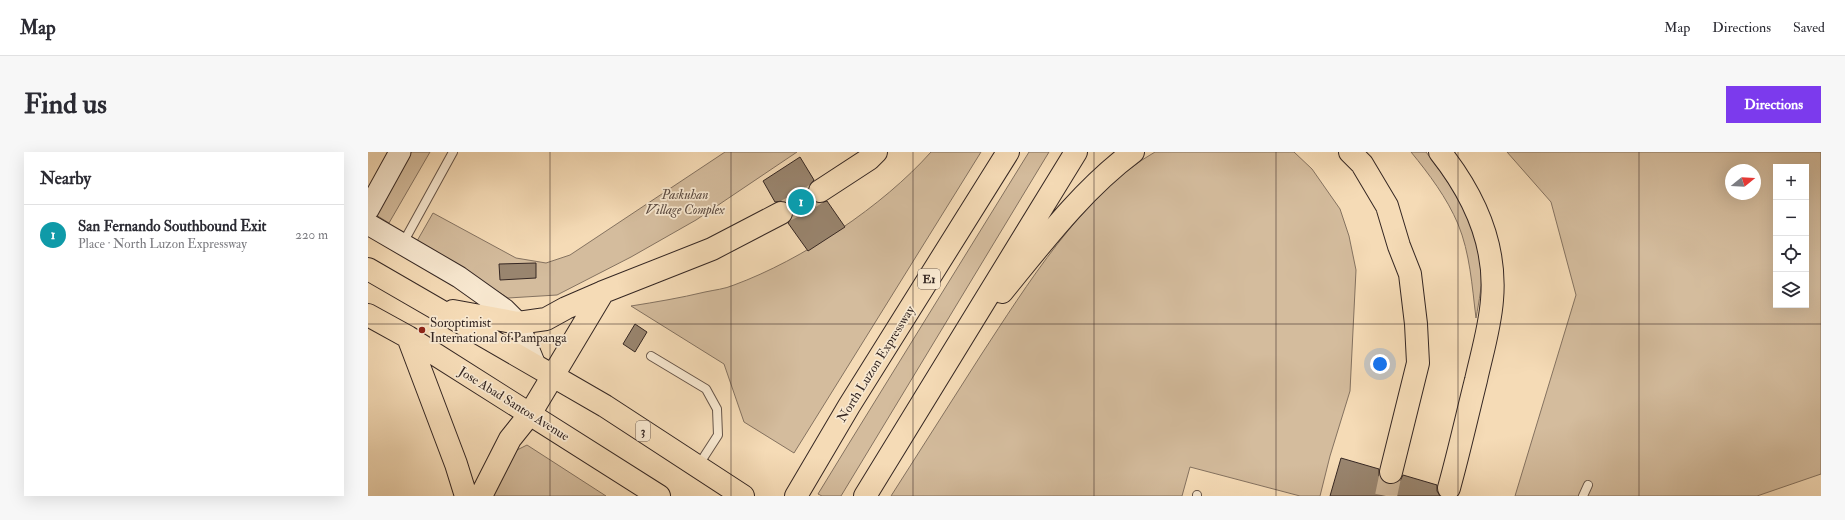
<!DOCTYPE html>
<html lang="en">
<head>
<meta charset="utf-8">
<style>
	body { margin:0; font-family:"IM FELL Double Pica",serif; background:#f7f7f7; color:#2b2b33 }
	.controls { position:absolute; right:12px; top:12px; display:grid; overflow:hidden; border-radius:0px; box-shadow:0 4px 16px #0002 }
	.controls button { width:36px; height:36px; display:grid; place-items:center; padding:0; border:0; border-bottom:1px solid #e1e1e2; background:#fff; color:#2b2b33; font:20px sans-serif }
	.compass { position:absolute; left:1357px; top:12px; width:36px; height:36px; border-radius:50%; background:#fff; box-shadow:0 4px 16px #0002; rotate:72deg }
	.you { position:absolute; left:1012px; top:212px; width:14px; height:14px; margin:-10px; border:3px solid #fff; border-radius:50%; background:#1a73e8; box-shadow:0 0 0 6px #1a73e833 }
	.badge { display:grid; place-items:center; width:26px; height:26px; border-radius:50%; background:#7c3aed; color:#fff; font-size:13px; font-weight:700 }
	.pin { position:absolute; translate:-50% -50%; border:2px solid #fff; box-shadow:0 1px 4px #0006 }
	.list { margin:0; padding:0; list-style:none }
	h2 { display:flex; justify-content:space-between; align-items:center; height:52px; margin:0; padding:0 16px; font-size:17px }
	h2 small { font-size:13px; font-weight:400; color:#7c7c81 }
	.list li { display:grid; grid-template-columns:26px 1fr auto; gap:12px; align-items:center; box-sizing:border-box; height:60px; padding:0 16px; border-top:1px solid #e1e1e2 }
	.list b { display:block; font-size:15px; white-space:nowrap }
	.list p { margin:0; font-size:13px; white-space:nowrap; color:#7c7c81 }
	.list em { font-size:13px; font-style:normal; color:#7c7c81 }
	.icon { flex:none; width:22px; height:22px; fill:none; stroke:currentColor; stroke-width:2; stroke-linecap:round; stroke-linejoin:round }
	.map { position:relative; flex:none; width:1453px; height:344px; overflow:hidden; border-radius:0px }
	header { display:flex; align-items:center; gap:24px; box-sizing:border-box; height:56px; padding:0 20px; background:#fff; border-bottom:1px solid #e1e1e2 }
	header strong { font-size:19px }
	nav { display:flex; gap:22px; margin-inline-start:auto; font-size:14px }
	.intro { display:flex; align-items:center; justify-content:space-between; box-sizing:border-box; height:96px; padding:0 24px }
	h1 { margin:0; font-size:28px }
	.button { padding:10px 18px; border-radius:0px; background:#7c3aed; color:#fff; font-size:14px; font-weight:700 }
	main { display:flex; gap:24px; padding:0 24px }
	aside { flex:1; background:#fff; border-radius:0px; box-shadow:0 4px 16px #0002 }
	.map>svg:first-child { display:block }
	.green { fill:#d4bc9d; stroke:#847260; fill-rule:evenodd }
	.building { fill:#99856f; stroke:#352723 }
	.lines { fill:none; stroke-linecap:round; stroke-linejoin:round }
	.highway-tunnel { stroke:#cfb799; stroke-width:22; stroke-dasharray:22 11; stroke-linecap:butt }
	.lane-casing { stroke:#655448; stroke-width:10 }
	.secondary-casing { stroke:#352723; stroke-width:23 }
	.highway-casing { stroke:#352723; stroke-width:24 }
	.lane { stroke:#f8e8d0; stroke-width:8 }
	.secondary { stroke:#f8e8d0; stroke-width:21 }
	.highway { stroke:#f5dbb6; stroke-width:22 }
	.grid { fill:none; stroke:#352723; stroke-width:1; stroke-opacity:0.55 }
	.poi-dot { fill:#8f2418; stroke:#f8e8d0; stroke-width:1.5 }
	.labels { text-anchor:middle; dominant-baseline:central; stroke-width:3.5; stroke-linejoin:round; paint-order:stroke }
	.shield { fill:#f8e8d0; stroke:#706157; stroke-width:1 }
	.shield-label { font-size:12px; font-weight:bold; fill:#352723 }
	.park-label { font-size:13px; font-style:italic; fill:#5d4c42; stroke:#f8e8d0 }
	.poi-label { font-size:13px; fill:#352723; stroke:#f8e8d0; text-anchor:start }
	.street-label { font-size:13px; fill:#352723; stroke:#f8e8d0 }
</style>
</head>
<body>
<header>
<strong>Map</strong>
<nav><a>Map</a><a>Directions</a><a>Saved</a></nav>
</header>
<div class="intro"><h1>Find us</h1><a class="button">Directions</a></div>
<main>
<aside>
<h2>Nearby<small></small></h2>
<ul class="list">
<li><span class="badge" style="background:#0f9aa8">1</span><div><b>San Fernando Southbound Exit</b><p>Place · North Luzon Expressway</p></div><em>220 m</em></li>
</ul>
</aside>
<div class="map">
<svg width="1453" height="344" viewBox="0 0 1453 344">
	<rect width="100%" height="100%" fill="#f5dbb6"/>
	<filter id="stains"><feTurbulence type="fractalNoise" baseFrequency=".005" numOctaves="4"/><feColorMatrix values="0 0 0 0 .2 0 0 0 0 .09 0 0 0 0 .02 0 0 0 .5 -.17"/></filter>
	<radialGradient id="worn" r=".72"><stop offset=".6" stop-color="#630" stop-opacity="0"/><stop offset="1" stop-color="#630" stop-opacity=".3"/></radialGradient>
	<!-- green -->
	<path class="green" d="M 43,0 L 62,0 L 21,71 L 8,63 Z
		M 357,0 L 429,0 L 328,68 L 263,105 L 189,143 L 140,146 L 49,89 L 65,61 L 148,106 L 178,111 L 202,103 Z
		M 563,0 L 613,0 L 426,301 L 376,270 L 356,212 L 263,154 C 288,150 312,146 337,140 C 346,138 357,137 366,133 C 434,108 515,54 563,0 Z
		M 661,0 L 681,0 L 473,344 L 454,344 L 450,342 L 480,293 Z
		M 787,0 L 926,0 L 944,17 L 972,57 L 981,84 L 988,118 L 982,239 L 962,304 L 952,344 L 932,344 L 822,315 L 814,344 L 523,344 C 553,297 583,250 613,203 C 657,136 716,40 787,0 Z
		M 1043,0 L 1058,0 C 1084,34 1109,71 1113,114 C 1115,131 1111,149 1108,166 C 1104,134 1102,101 1090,72 C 1079,46 1061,22 1043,0 Z
		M 1139,0 L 1453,0 L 1453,322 L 1389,344 L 1147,344 L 1208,143 L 1183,50 ZM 1408,15 L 1438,15 L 1438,153 L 1408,153 ZM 1363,18 L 1387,18 L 1387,42 L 1363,42 Z
		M 159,293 L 238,344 L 124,344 L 147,299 Z"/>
	<!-- building -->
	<path class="building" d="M 432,5 L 446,28 L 441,34 L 440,40 L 441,45 L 446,50 L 452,51 L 459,49 L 477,75 L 440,99 L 420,71 L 425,62 L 424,55 L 420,51 L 414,49 L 407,50 L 395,29 Z
		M 168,111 L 168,126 L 132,128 L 131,112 Z
		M 267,172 L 279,180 L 267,200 L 255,192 Z
		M 973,306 L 1011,317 L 1011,324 L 1015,329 L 1020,332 L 1027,332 L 1032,329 L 1035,323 L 1069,333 L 1069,339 L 1072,344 L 962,344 Z"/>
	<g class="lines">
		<!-- highway-tunnel -->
		<path class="highway-tunnel" d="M 413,61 L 437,49 L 452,39
			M 1018,344 L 1023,320"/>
		<!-- lane casing -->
		<g class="lane-casing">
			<path id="lane" d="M 35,91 L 85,0
				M 283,204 L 338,237 L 349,257 L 350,283 L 330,314
				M 829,344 L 829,343
				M 1215,344 L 1220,333"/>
		</g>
		<!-- secondary casing -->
		<g class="secondary-casing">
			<path id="secondary" d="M 0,58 L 32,0
				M 0,72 L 91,125 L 136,157 L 150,171 L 167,213"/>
		</g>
		<!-- highway casing -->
		<g class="highway-casing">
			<path id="highway" d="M 982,0 L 994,12 L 1019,54 L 1031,94 L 1042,122 L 1048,172 L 1050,211 L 1023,320
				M 1072,0 C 1106,43 1129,92 1124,148 C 1122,175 1114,201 1108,228 C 1099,264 1091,300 1081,336
				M 452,39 L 501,7 L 508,0
				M 0,117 L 237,254 L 375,344
				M 634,140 C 674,91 714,38 765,0
				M 85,159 L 150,171 L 178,167 L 198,156 L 235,140 L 344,97 L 413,61
				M 0,163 L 40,185 L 291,344
				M 40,185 L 88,312 L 98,344
				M 113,344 L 142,287 L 162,262 L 235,140
				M 428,344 L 481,254 L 640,0
				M 497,344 L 708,0"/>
		</g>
		<!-- lane -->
		<use href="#lane" class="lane"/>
		<!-- secondary -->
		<use href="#secondary" class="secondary"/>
		<!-- highway -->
		<use href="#highway" class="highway"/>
	</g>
	<!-- grid -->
	<path class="grid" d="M 182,0 L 182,344M 363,0 L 363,344M 545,0 L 545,344M 726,0 L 726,344M 908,0 L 908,344M 1090,0 L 1090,344M 1271,0 L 1271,344M 0,172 L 1453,172"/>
	<!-- markers -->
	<circle class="poi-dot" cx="54" cy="178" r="4"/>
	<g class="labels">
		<!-- shield labels -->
		<g class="shield">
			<rect x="550" y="117" width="22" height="20" rx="3"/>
			<rect x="268" y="269" width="14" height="20" rx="3"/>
		</g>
		<g class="shield-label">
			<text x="561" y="127">E1</text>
			<text x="275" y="279">3</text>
		</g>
		<!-- park labels -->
		<g class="park-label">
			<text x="317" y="43">Paskuhan<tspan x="317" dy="15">Village Complex</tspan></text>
		</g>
		<!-- poi labels -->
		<g class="poi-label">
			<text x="62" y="171">Soroptimist<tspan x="62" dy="15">International of Pampanga</tspan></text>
		</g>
		<!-- street labels -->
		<g class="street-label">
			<text transform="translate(508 212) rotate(-58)">North Luzon Expressway</text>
			<text transform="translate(146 252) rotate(32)">Jose Abad Santos Avenue</text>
		</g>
	</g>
	<rect width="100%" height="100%" filter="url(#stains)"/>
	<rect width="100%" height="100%" fill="url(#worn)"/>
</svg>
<div class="controls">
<button>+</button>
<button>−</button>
<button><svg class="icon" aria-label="locate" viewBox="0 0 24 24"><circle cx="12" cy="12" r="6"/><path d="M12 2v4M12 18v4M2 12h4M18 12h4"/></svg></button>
<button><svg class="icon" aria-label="layers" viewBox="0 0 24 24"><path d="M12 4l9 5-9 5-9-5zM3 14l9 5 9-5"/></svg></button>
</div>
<svg class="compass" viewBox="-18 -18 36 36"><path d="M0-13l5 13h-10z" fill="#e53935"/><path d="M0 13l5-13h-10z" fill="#7c7c81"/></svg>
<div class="you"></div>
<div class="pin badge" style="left:433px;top:50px;background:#0f9aa8">1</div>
</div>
</main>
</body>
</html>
